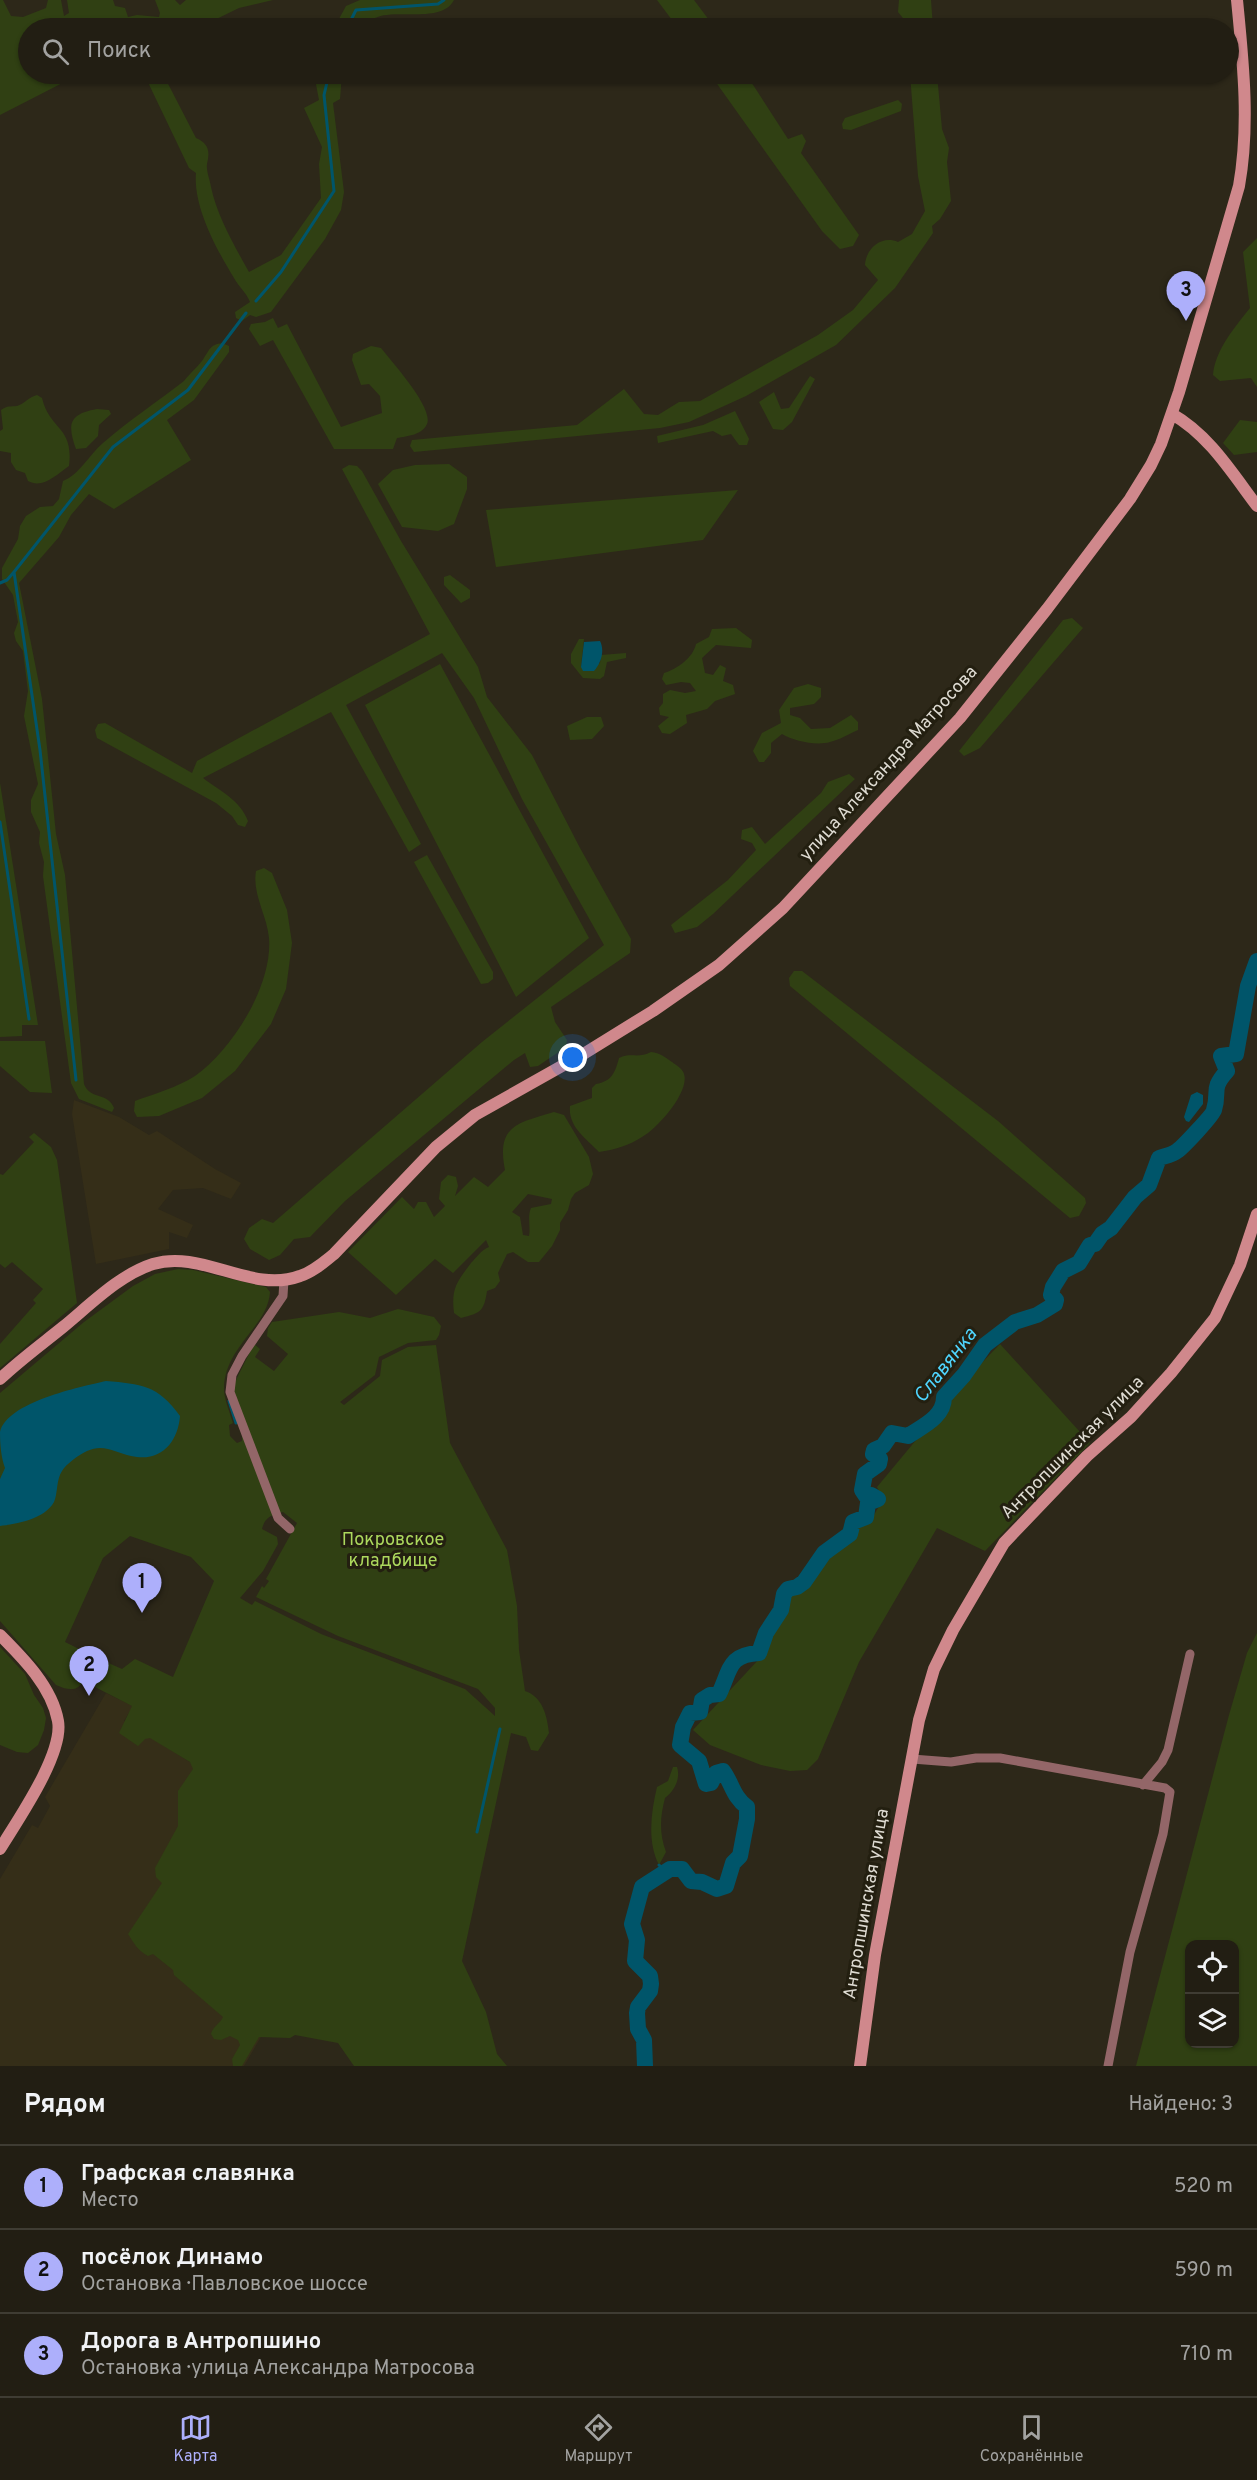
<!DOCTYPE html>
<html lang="ru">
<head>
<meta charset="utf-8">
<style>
	body { margin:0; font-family:Overpass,sans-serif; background:#2e2b21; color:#f1f3f6 }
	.controls { position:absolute; right:18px; bottom:18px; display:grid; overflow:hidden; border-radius:12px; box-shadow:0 2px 4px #0004 }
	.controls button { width:54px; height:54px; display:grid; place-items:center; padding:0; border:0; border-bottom:2px solid #3f3c33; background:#221e13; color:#f1f3f6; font:30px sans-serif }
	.you { position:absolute; left:573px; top:1058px; width:21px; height:21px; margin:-15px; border:4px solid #fff; border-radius:50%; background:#1a73e8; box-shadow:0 0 0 9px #1a73e833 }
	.badge { display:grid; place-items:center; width:39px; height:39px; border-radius:50%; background:#adaffb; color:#111; font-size:20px; font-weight:700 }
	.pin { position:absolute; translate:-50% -50px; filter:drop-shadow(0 2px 3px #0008) }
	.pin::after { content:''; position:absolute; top:32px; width:21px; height:18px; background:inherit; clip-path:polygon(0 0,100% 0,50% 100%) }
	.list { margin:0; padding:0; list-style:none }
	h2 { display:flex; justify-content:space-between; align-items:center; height:78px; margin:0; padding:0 24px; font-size:26px }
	h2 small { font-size:20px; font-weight:400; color:#a2a2a0 }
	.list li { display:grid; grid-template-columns:39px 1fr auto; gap:18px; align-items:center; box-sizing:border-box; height:84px; padding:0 24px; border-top:2px solid #3f3c33 }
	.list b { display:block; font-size:22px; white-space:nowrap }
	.list p { margin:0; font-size:20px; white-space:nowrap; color:#a2a2a0 }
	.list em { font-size:20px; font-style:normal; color:#a2a2a0 }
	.icon { flex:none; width:33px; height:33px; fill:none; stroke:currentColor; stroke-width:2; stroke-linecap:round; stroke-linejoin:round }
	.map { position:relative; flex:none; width:1257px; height:2066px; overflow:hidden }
	.search { position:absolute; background:#221e13; box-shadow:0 2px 4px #0004; left:18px; right:18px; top:18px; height:66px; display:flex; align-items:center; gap:15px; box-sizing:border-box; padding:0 21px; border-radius:33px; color:#a2a2a0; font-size:22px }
	.sheet { height:330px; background:#221e13 }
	nav { display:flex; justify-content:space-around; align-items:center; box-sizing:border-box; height:84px; border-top:2px solid #3f3c33; background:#221e13; font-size:16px; color:#a2a2a0 }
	nav a { display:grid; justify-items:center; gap:3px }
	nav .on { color:#adaffb }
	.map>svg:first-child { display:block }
	.built { fill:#352e18 }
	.green { fill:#304013; fill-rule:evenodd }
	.water { fill:#00556a }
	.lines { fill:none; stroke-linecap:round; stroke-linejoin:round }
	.stream { stroke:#00556a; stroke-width:3 }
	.river { stroke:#00556a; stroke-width:16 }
	.street { stroke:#936668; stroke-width:9 }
	.secondary { stroke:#d0888c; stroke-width:12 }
	.labels { text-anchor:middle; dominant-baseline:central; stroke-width:6; stroke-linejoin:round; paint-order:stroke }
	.street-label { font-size:18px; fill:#dedbd2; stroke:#231f10 }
	.park-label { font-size:18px; fill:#acd85d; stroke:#231f10 }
	.water-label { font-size:20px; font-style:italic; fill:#4fd4fd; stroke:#231f10 }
</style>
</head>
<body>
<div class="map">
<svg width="1257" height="2066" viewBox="0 0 1257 2066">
	<rect width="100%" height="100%" fill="#2d2819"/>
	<!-- built -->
	<path class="built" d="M 74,1100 L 119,1117 L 149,1135 L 157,1131 L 215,1169 L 241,1183 L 231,1199 L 203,1188 L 173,1190 L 158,1209 L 193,1225 L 187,1238 L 169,1232 L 169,1249 L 96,1264 L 72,1114 Z
		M 106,1693 L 133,1706 L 124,1721 L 227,1785 L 265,2030 L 244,2066 L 0,2066 L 0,1879 L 32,1825 L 38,1828 L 50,1806 L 45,1797 Z"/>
	<!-- green -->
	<path class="green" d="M 0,0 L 3,0 L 11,16 L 23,17 L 46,8 L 48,0 L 61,0 L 64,16 L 69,13 L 67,0 L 113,0 L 115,6 L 125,8 L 128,17 L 137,15 L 159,17 L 160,13 L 155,0 L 175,0 L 180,5 L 186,0 L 273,0 L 239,8 L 198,28 L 28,28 L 28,74 L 80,74 L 0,115 Z
		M 360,0 L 454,0 C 442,24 395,8 375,18 C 372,20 368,26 365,28 L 334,28 L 346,6 Z
		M 657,0 L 694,0 L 715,28 L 678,28 Z
		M 899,0 L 931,0 L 933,28 L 907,28 L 907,23 L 898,12 Z
		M 144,74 L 163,74 L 196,138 C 209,144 210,151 207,164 C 206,171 210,180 211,187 C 217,216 235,247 249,272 L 281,255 L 321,198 L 319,164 L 322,147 L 304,108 L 319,100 L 314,74 L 342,74 L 340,99 L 333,103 L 344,192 L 341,210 L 325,239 L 271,312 L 256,317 L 250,315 L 242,321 L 236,318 L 235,312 L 250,302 C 246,292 239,287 234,278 C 217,250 193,207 196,173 L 189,168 Z
		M 710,74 L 746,74 L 788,139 L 802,134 L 806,141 L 801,153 L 859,235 L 853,246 L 840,249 L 822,231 Z
		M 910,74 L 937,74 L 942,129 L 949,148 L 947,162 L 951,201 L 940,219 L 932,226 L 933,233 L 895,288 L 836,345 L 746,396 L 689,422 L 660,428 L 414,452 L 410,446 L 412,440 L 577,425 L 624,389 L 644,414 L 658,415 L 679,402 L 700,401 L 818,335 L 853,310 L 878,280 L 865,265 C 866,248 882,235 898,242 L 912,234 L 925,211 L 918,176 Z
		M 898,100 L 902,104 L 901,111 L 851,130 L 843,129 L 842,124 L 845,118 Z
		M 1257,238 L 1257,387 L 1251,378 L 1220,381 L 1213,375 C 1215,350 1235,327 1250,308 L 1243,252 Z
		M 273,318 L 278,328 L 287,324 L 341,427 L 382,413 L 380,396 L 369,384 L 361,385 L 352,360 L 353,354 L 371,346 L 381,348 C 391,361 434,408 427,424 C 422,435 408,436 397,438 L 393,449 L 334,449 L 273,340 L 260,346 L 249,329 L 251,324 L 265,322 Z
		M 222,343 L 229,346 L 229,352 L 194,400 L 167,420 L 191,460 L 114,509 L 89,494 L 71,515 L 59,537 L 19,583 L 42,699 L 56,834 L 65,875 L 84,1084 C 90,1100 108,1092 114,1108 L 112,1112 L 79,1099 L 71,1083 L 43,876 L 44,862 L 39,843 L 40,832 L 31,812 L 31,800 L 38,784 L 24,716 L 28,691 L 23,651 L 16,641 L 14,633 L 18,622 L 13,595 L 2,579 L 2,568 L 18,539 L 20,526 L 26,516 L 40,507 L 53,506 L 59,499 L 63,481 C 80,474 88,456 103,443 C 128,421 157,402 184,381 C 190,373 199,366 204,358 C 210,349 210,345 222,343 Z
		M 810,376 L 815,379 L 792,422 L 783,430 L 773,429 L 759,402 L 774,392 L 781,409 L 789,408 Z
		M 37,395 L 42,398 C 50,431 74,426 69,466 C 56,475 43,489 28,481 L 25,473 L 16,470 L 11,462 L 11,453 L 0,451 L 0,431 L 3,429 L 1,410 C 8,405 10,407 17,406 C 24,404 29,397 37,395 Z
		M 97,409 L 109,410 L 111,414 L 99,425 L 98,436 L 86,448 L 76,449 C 67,424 69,414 97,409 Z
		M 735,411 L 749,439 L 747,445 L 739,445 L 731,434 L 722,436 L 713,431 L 658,443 L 657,436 L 703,425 Z
		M 1240,420 L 1257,422 L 1257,452 L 1234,455 L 1223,443 Z
		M 449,464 L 467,477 L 467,489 L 454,524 L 438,531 L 402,527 L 378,484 L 393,470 L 415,465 Z
		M 349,465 L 357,466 L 362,471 L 401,541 L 478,667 L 487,697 L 532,755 L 580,848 L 631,939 L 630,953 L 551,1007 L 555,1022 L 567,1040 L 566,1047 L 538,1066 L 530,1067 L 525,1053 L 514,1060 L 345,1201 L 310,1237 L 294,1239 L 280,1255 L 269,1260 L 250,1249 L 244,1239 L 249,1228 L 262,1219 L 273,1223 L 482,1042 L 604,945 L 522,799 L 474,698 L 442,653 L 346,705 L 421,844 L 409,852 L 331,712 L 203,778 C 220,791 240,800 248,821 L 245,827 L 238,825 L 232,816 L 216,803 L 97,738 L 95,730 L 98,724 L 105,723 L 192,773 L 197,761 L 430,634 L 342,469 Z
		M 738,490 L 703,540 L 496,567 L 486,510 Z
		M 450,575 L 470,590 L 470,598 L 461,603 L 444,585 L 444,577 Z
		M 1072,618 L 1083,628 L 980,748 L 964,756 L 959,751 L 1063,620 Z
		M 736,628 L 752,640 L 751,648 L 716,645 L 702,658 L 705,673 L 713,675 L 720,665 L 726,668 L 723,681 L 733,685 L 735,694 L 715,701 L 707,709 L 686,715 L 687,723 L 670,734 L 662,733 L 658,726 L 669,717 L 660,715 L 659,708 L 663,703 L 663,694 L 670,690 L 685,693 L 696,691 L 690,683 L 681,682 L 666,685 L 662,679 L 664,673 C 677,669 693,658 696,644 L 709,637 L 712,629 Z
		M 579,639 L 584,639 L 581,667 L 600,663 L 601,655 L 626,653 L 626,658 L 607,662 L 604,676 L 600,679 L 583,678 L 571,663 L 571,654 Z
		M 440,664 L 589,938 L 516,997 L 365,705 Z
		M 808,684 L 821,688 L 821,697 L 814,704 L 790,708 L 790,715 L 800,718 L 811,729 L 830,728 L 851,715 L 858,722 L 858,730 C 849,734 839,740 830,742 C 816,746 794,741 782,734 L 771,743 L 771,753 L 764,762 L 759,762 L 753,751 L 762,733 L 781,723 L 779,710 L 794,688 Z
		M 587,717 L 601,717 L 604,726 L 592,739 L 570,740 L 567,726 Z
		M 849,774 L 855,779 L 713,914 L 697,927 L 675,933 L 671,925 L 728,880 L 756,850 L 752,843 L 741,839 L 742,830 L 752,827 L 765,844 L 821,793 L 828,782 Z
		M 0,783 L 38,1025 L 22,1025 L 22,1036 L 0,1037 Z
		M 427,855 L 493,972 L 493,979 L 488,983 L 481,984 L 414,862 Z
		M 264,868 L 272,873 L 287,910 L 292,943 L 286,989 L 271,1024 L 235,1071 L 202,1098 L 159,1116 L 137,1117 L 134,1111 L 135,1101 C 154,1094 178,1087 195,1076 C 232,1050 273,985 269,938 C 267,915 252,894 256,871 Z
		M 794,971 L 802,971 L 998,1121 L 1085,1198 L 1086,1203 L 1079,1216 L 1070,1218 L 790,986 L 789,978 Z
		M 0,1041 L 45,1041 L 52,1093 L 30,1092 L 0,1066 Z
		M 651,1052 C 660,1053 665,1057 672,1062 C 676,1065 683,1069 684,1074 C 690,1092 657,1129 642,1137 C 630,1145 614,1150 599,1152 C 586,1138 568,1127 570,1106 L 592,1098 L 592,1088 L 596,1084 C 612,1081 615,1073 619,1058 C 631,1052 638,1059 651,1052 Z
		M 554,1112 L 564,1115 L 589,1157 L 593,1174 L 589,1185 L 575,1193 L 571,1199 L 568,1210 L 560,1223 L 560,1230 L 552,1246 L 539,1262 L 528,1262 L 513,1252 L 507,1254 L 498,1273 L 500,1281 L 495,1288 L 487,1291 C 484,1311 481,1313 461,1318 L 454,1313 C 451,1288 457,1282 471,1263 C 478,1256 480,1251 489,1247 L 486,1240 L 453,1273 L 435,1259 L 396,1295 L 348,1252 L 402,1197 L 414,1209 L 418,1202 L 426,1202 L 434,1217 L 445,1206 L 439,1199 L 441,1182 L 448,1175 L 456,1177 L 458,1186 L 455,1196 L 474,1177 L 488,1187 L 505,1170 C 496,1125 518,1123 554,1112 ZM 528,1194 L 552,1199 L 551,1204 L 531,1208 C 527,1217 531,1227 529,1236 L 523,1235 L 520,1217 L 512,1212 Z
		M 34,1133 L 51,1147 L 57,1160 L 77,1303 L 0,1368 L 0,1344 L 36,1303 L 33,1300 L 43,1289 L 12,1262 L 5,1268 L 0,1264 L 0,1174 L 3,1175 L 34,1142 L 29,1137 Z
		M 178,1269 L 193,1270 L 266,1287 L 270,1292 C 268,1327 223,1347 224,1391 C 225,1401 230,1413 233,1423 L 229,1425 L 230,1436 L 237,1443 L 242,1441 L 242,1434 L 233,1386 L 254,1344 L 260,1349 L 255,1357 L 274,1371 L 288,1354 L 267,1336 L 268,1328 L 272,1322 L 339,1312 L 370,1318 L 398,1309 L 434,1317 L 441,1326 L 439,1335 L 436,1340 L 408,1343 L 379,1357 L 375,1375 L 340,1402 L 344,1405 L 380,1376 L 382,1360 L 408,1347 L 436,1345 L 450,1443 L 507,1550 L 517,1606 L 519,1650 L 525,1691 C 543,1697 547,1716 549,1733 L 538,1751 L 531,1750 L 526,1737 L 511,1733 L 462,1961 L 486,2012 L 497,2054 L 507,2066 L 354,2066 L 338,2043 L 295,2035 L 290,2038 L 259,2037 L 242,2066 L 233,2066 L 232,2059 L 240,2045 L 238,2040 L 230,2036 L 221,2040 L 214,2039 L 211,2034 C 213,2026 220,2024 223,2017 L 174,1975 L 173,1970 L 153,1954 L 148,1956 C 137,1950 134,1943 128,1934 L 162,1883 L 156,1877 L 155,1868 L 178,1826 L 178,1791 L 193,1769 L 190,1762 L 150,1738 L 145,1739 L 138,1746 L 119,1733 L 132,1706 L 95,1687 L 104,1661 L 122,1669 L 135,1659 L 173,1677 L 214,1581 L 191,1557 L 130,1536 L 103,1558 L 65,1642 L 93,1656 C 85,1678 84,1698 56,1685 L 0,1621 L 0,1393 L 84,1322 L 133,1286 L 155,1274 ZM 283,1512 L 297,1523 L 266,1579 L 269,1581 L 264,1588 L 262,1586 L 256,1597 L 338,1636 L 478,1689 L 495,1708 L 495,1716 L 465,1689 L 321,1634 L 255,1601 L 252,1605 L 240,1598 L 263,1571 L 278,1544 L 277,1537 L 262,1529 C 265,1517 271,1515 283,1512 Z
		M 1000,1344 L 1090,1443 L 985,1551 L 937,1528 L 859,1662 L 818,1759 L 807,1770 L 790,1771 L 761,1765 L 710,1745 L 693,1730 L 760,1658 L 781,1621 L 789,1596 L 810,1582 L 820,1564 L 853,1529 L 870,1522 L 883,1499 L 877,1487 L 971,1374 Z
		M 1257,1633 L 1257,2066 L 1136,2066 L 1229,1715 L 1247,1653 ZM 1234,1944 L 1234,2044 L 1190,2044 L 1190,1944 Z
		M 0,1647 L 25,1674 L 34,1695 L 43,1708 L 46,1718 L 44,1730 L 38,1745 L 28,1753 L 17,1752 L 0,1745 Z
		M 673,1767 L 677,1767 C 681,1779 674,1791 665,1798 C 660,1817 659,1833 666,1852 L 659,1865 C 647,1841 651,1813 657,1787 L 668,1781 Z"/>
	<!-- water -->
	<path class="water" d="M 600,641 C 605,651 601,663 594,671 L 583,671 L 581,667 L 584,642 Z
		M 1197,1092 L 1203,1095 L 1203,1104 L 1189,1122 L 1186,1121 L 1184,1117 L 1191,1095 Z
		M 106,1381 C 141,1384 158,1385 180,1416 C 178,1442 161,1463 131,1456 C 116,1453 104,1443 87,1451 C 80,1454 66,1464 62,1471 C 56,1480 58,1493 54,1502 C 45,1519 16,1524 0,1526 L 0,1479 L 5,1468 C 1,1457 0,1444 0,1432 C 7,1402 80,1387 106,1381 Z"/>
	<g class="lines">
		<!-- stream -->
		<path class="stream" d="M 347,28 L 356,10 L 438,4 L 444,0
			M 256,301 L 281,272 L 334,191 L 324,95 L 329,74
			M 14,572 L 40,750 L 76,1080
			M 0,583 L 7,580 L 14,572 L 113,447 L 188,390 L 246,313
			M 0,822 L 29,1019
			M 229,1401 L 236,1423
			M 477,1832 L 500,1729
			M 659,1865 L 666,1872"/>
		<!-- river -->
		<path class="river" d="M 645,2066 L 644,2040 L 638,2029 L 637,2013 L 638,2007 L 650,1991 L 651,1984 L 650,1976 L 635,1961 L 637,1940 L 632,1924 L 642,1887 L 670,1869 L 682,1869 L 691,1881 L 702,1882 L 717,1889 L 726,1886 L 733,1863 L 740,1856 L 747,1819 L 747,1807 C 733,1797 732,1783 723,1771 L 716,1773 L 711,1783 L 706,1784 L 699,1761 L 680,1745 L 683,1727 L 690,1713 L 700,1712 L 702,1700 L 710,1695 L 719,1694 C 731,1669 728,1655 759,1653 L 766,1633 L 781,1610 L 784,1594 L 788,1589 L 797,1587 L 804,1582 L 824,1553 L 850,1534 L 853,1522 L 866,1517 L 868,1503 L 878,1499 L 871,1495 L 866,1496 L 862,1490 L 865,1474 L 879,1464 L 880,1459 L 873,1454 L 874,1450 L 883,1446 L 892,1433 L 908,1436 C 923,1426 944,1417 944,1397 L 964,1375 L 985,1345 L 1015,1322 L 1037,1315 L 1055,1304 L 1056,1300 L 1051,1295 L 1053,1287 L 1063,1271 L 1079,1263 L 1090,1245 L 1095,1244 L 1102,1234 L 1111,1228 L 1135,1197 L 1149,1185 L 1159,1158 C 1165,1156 1172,1155 1177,1151 C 1182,1148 1213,1115 1214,1110 C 1220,1091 1210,1090 1227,1071 L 1221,1056 L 1236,1054 L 1248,986 L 1257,961"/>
		<!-- street -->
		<path class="street" d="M 284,1280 L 283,1296 L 242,1356 L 232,1375 L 230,1392 L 278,1518 L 290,1529
			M 912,1759 L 951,1762 L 976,1758 L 1000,1758 L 1165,1788 L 1170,1792 L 1163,1834 L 1130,1952 L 1108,2066
			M 1143,1785 L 1162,1762 L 1168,1750 L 1190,1654"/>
		<!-- secondary -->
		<path class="secondary" d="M 1172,414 C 1209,435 1232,473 1257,506
			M 0,1379 C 20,1360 42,1344 63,1327 C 90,1305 119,1275 153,1264 C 202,1249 251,1294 300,1276 C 313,1272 324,1262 334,1254 L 436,1147 L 475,1115 L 585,1053 L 653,1011 L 719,965 L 783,908 L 960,718 L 1047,609 L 1130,499 L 1151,465 L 1161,444 L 1179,392 L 1239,186 C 1250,125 1243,61 1237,0
			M 0,1635 C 23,1658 52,1687 58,1721 C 64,1754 17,1821 0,1849
			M 860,2066 L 875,1955 L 919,1720 L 934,1669 L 953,1630 L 1004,1543 L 1087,1456 L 1131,1417 L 1171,1373 L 1215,1318 L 1240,1265 L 1257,1214"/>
	</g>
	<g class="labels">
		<!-- street labels -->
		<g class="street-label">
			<text transform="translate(889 764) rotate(-48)">улица Александра Матросова</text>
			<text transform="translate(1073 1448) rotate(-45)">Антропшинская улица</text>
			<text transform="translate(867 1904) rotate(-80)">Антропшинская улица</text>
		</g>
		<!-- park labels -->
		<g class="park-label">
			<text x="393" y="1540">Покровское<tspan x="393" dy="21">кладбище</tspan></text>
		</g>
		<!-- water labels -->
		<g class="water-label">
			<text transform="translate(946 1366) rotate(-52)">Славянка</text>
		</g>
	</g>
</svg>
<div class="controls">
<button><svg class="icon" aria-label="locate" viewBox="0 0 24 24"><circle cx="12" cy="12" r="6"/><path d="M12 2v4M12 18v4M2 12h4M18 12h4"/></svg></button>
<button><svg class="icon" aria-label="layers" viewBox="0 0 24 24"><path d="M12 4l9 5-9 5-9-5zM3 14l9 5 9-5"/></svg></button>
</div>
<div class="you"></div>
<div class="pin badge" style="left:142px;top:1613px">1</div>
<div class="pin badge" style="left:89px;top:1696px">2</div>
<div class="pin badge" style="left:1186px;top:321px">3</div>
<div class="search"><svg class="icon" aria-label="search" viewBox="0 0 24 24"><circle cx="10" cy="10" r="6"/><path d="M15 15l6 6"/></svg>Поиск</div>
</div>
<section class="sheet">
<h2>Рядом<small>Найдено: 3</small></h2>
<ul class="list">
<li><span class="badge">1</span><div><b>Графская славянка</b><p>Место</p></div><em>520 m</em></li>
<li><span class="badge">2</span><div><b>посёлок Динамо</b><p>Остановка · Павловское шоссе</p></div><em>590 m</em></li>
<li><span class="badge">3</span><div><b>Дорога в Антропшино</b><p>Остановка · улица Александра Матросова</p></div><em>710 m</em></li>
</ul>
</section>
<nav>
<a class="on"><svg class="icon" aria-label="map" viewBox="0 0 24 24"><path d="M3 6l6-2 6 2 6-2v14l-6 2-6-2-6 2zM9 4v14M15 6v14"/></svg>Карта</a>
<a><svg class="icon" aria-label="directions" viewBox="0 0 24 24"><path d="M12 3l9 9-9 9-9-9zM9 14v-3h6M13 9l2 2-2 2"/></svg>Маршрут</a>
<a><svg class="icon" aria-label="saved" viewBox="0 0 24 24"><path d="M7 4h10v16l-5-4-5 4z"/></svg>Сохранённые</a>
</nav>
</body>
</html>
